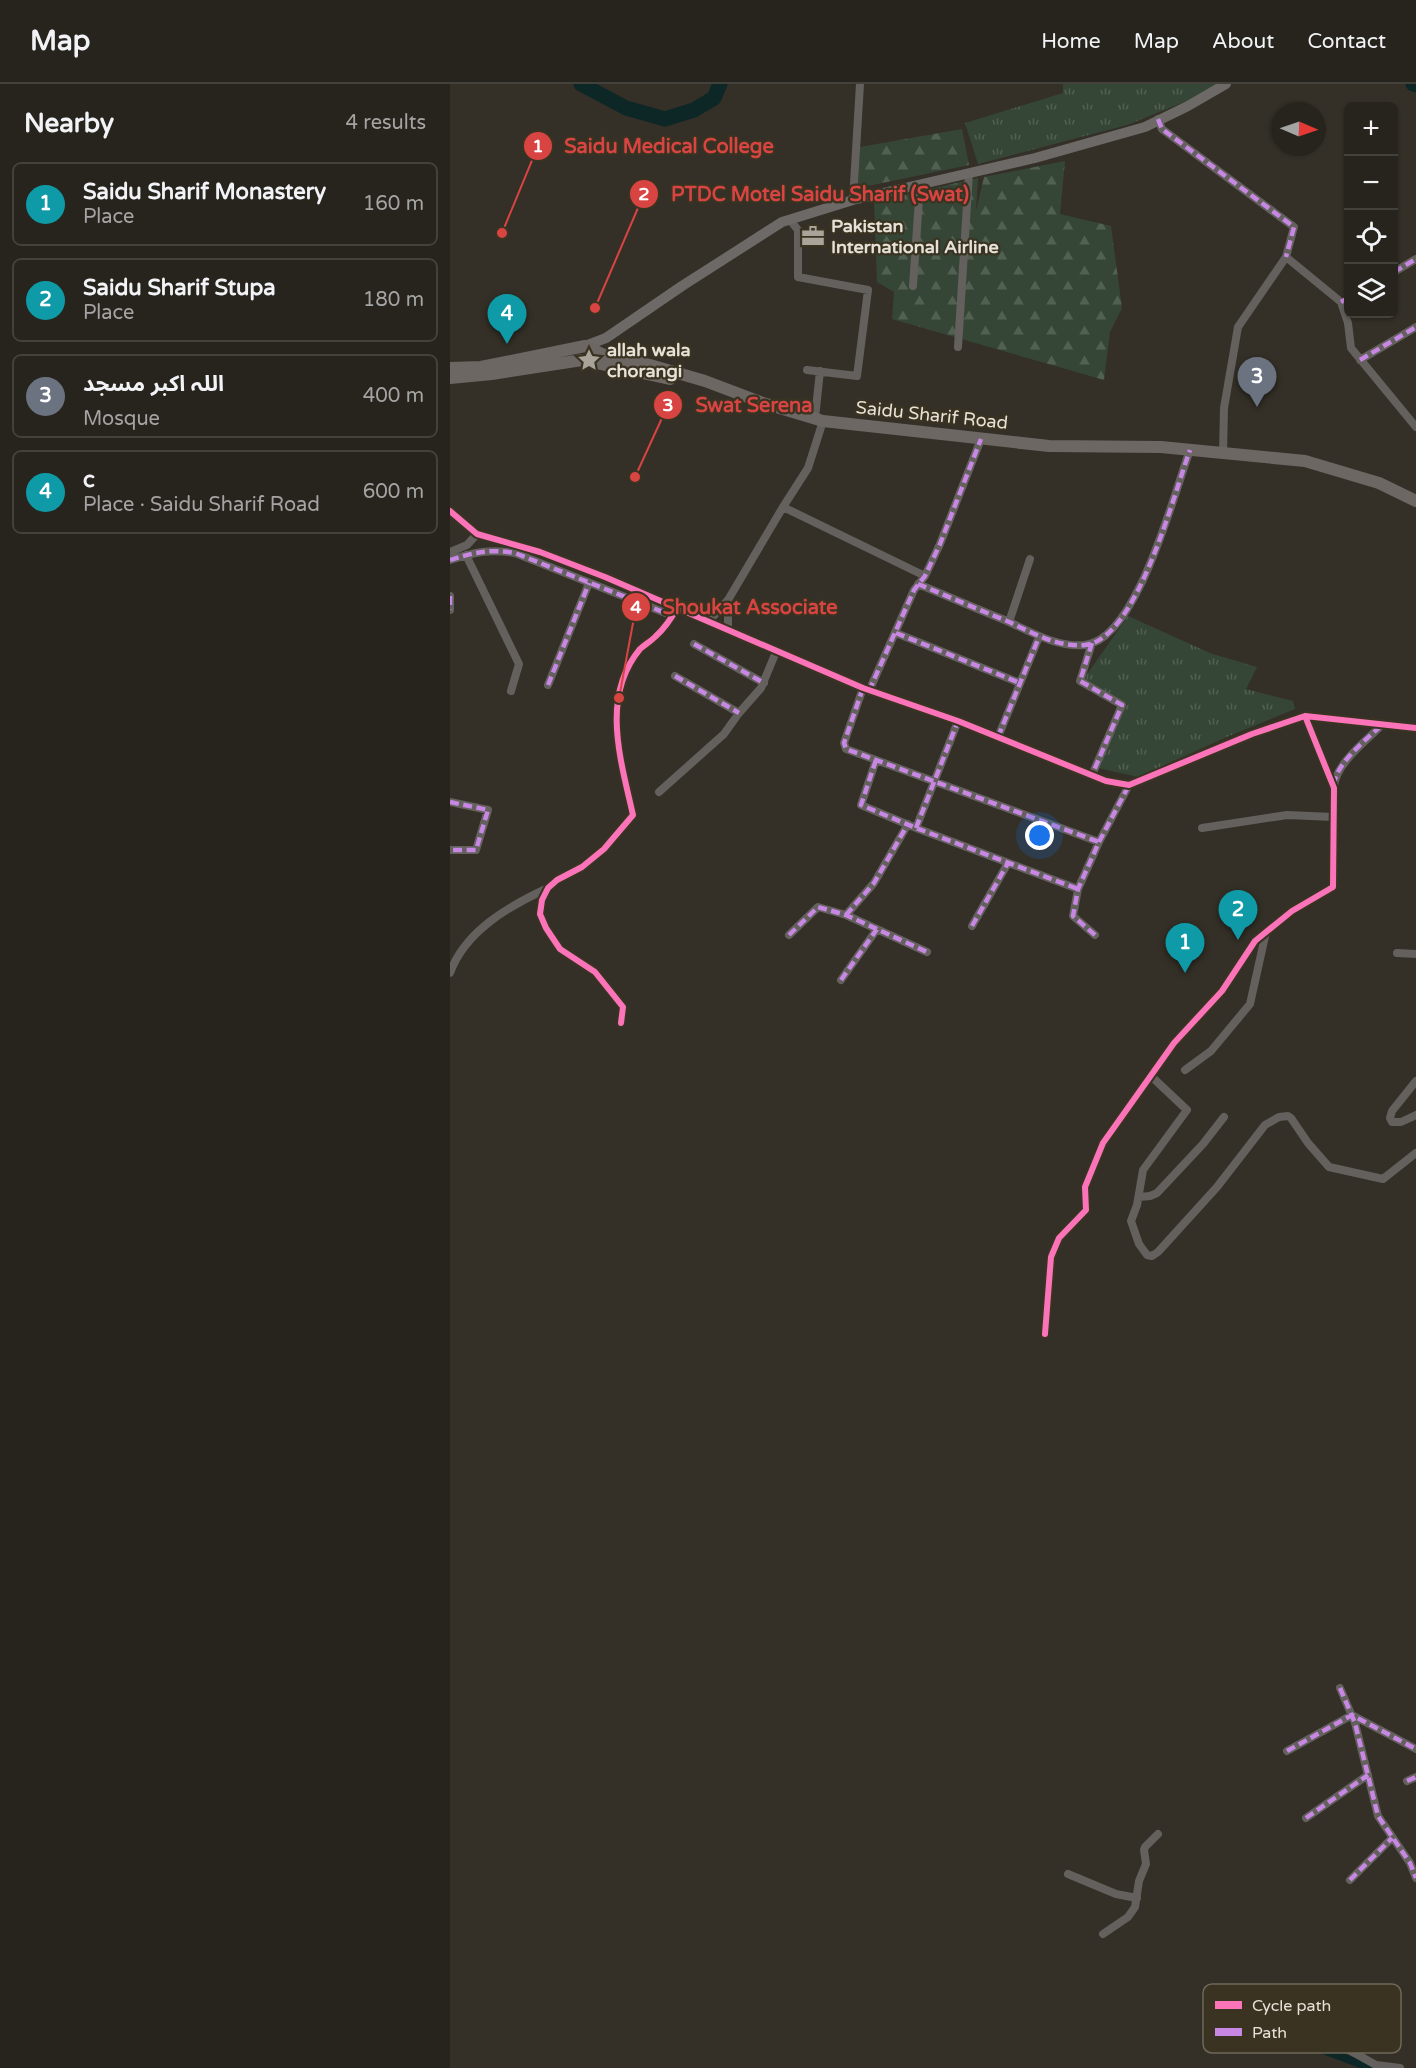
<!DOCTYPE html>
<html lang="en">
<head>
<meta charset="utf-8">
<style>
	body { margin:0; font-family:"Varela Round","Noto Sans Arabic",sans-serif; background:#2f2c26; color:#f1f3f6 }
	.controls { position:absolute; right:18px; top:18px; display:grid; overflow:hidden; border-radius:9px; box-shadow:0 2px 4px #0004 }
	.controls button { width:54px; height:54px; display:grid; place-items:center; padding:0; border:0; border-bottom:2px solid #43413b; background:#27241d; color:#f1f3f6; font:30px sans-serif }
	.compass { position:absolute; left:822px; top:18px; width:54px; height:54px; border-radius:50%; background:#27241d; box-shadow:0 2px 4px #0004; rotate:92deg }
	.you { position:absolute; left:590px; top:752px; width:21px; height:21px; margin:-15px; border:4px solid #fff; border-radius:50%; background:#1a73e8; box-shadow:0 0 0 9px #1a73e833 }
	.badge { display:grid; place-items:center; width:39px; height:39px; border-radius:50%; background:#b45309; color:#fff; font-size:20px; font-weight:700 }
	.pin { position:absolute; translate:-50% -50px; filter:drop-shadow(0 2px 3px #0008) }
	.pin::after { content:''; position:absolute; top:32px; width:21px; height:18px; background:inherit; clip-path:polygon(0 0,100% 0,50% 100%) }
	.list { margin:0; padding:0; list-style:none }
	h2 { display:flex; justify-content:space-between; align-items:center; height:78px; margin:0; padding:0 24px; font-size:26px }
	h2 small { font-size:20px; font-weight:400; color:#a4a4a4 }
	.list li { display:grid; grid-template-columns:39px 1fr auto; gap:18px; align-items:center; box-sizing:border-box; height:84px; margin:0 12px 12px; padding:0 12px; border:2px solid #43413b; border-radius:9px }
	.list b { display:block; font-size:22px; white-space:nowrap }
	.list p { margin:0; font-size:20px; white-space:nowrap; color:#a4a4a4 }
	.list em { font-size:20px; font-style:normal; color:#a4a4a4 }
	.icon { flex:none; width:33px; height:33px; fill:none; stroke:currentColor; stroke-width:2; stroke-linecap:round; stroke-linejoin:round }
	.map { position:relative; flex:none; width:966px; height:1984px; overflow:hidden }
	header { display:flex; align-items:center; gap:36px; box-sizing:border-box; height:84px; padding:0 30px; background:#27241d; border-bottom:2px solid #43413b }
	header strong { font-size:28px }
	nav { display:flex; gap:33px; margin-inline-start:auto; font-size:21px }
	main { display:flex }
	aside { flex:1; background:#27241d }
	.map>svg:first-child { display:block }
	.forest { fill:url(#forest-firs) }
	.park { fill:url(#park-tufts) }
	.lines { fill:none; stroke-linecap:round; stroke-linejoin:round }
	.canal { stroke:#0c2726; stroke-width:8 }
	.river { stroke:#0c2726; stroke-width:15 }
	.minor { stroke:#63605d; stroke-width:8 }
	.tertiary { stroke:#63605d; stroke-width:9 }
	.secondary { stroke:#6d6967; stroke-width:10 }
	.primary { stroke:#6c6763; stroke-width:12 }
	.quiet { stroke:#c787e3; stroke-width:4.5; stroke-dasharray:9 4.5; stroke-linecap:butt }
	.cycleway-casing { stroke:#3a3321; stroke-width:10 }
	.cycleway { stroke:#fb73b8; stroke-width:6 }
	.labels { text-anchor:middle; dominant-baseline:central; stroke-width:4.5; stroke-linejoin:round; paint-order:stroke }
	.poi-label { font-size:18px; font-weight:bold; fill:#e6e2d7; stroke:#3a3321; text-anchor:start }
	.street-label { font-size:18px; fill:#e6e2d7; stroke:#3a3321 }
	.key { fill:#3a3321; stroke:#6e6858; stroke-width:1.5 }
	.key-label { font-size:16px; fill:#e6e2d7 }
	.leader { fill:none; stroke:#d84442; stroke-width:2 }
	.callout-dot { fill:#d84442; stroke:#3a3321; stroke-width:2 }
	.mark-label { font-size:18px; text-anchor:middle; font-weight:bold; fill:#fff }
	.callout-label { font-size:20px; text-anchor:middle; font-weight:bold; fill:#d84442; stroke:#3a3321; stroke-width:4.5; stroke-linejoin:round; paint-order:stroke }
</style>
</head>
<body>
<header>
<strong>Map</strong>
<nav><a>Home</a><a>Map</a><a>About</a><a>Contact</a></nav>
</header>
<main>
<aside>
<h2>Nearby<small>4 results</small></h2>
<ul class="list">
<li><span class="badge" style="background:#0f9aa8">1</span><div><b>Saidu Sharif Monastery</b><p>Place</p></div><em>160 m</em></li>
<li><span class="badge" style="background:#0f9aa8">2</span><div><b>Saidu Sharif Stupa</b><p>Place</p></div><em>180 m</em></li>
<li><span class="badge" style="background:#6b7280">3</span><div><b>اللہ اکبر مسجد</b><p>Mosque</p></div><em>400 m</em></li>
<li><span class="badge" style="background:#0f9aa8">4</span><div><b>c</b><p>Place · Saidu Sharif Road</p></div><em>600 m</em></li>
</ul>
</aside>
<div class="map">
<svg width="966" height="1984" viewBox="0 0 966 1984">
	<defs>
		<pattern id="forest-firs" width="22" height="20" patternUnits="userSpaceOnUse" patternTransform="scale(1.5)"><rect width="22" height="20" fill="#354636"/><path d="M5 1l3.5 6h-7zM16 11l3.5 6h-7z" fill="#526052"/></pattern>
		<pattern id="park-tufts" width="24" height="20" patternUnits="userSpaceOnUse" patternTransform="scale(1.5)"><rect width="24" height="20" fill="#354636"/><path d="M3 7l-1-3M5 7V3M7 7l1-3M15 17l-1-3M17 17v-4M19 17l1-3" fill="none" stroke="#526052"/></pattern>
	</defs>
	<rect width="100%" height="100%" fill="#343027"/>
	<!-- forest -->
	<path class="forest" d="M 512,45 L 519,81 L 408,104 L 410,63 Z
		M 615,77 L 610,130 L 661,142 L 672,224 L 660,248 L 654,296 L 442,235 L 444,208 L 427,198 L 424,118 L 528,94 L 526,127 L 534,93 Z"/>
	<!-- park -->
	<path class="park" d="M 613,0 L 774,0 L 774,2 L 677,41 L 528,80 L 515,39 L 613,9 Z
		M 678,532 L 760,569 L 807,583 L 796,605 L 843,617 L 845,625 L 779,652 L 688,693 L 648,684 L 677,620 L 633,596 Z"/>
	<g class="lines">
		<!-- canal -->
		<path class="canal" d="M 807,1941 L 921,1984"/>
		<!-- river -->
		<path class="river" d="M 131,0 L 176,24 L 215,35 L 244,26 L 264,14 L 270,0
			M 963,0 L 966,1"/>
		<!-- minor -->
		<path class="minor" d="M 708,35 L 712,45 L 844,143 L 836,173 L 788,243 L 774,324 L 773,369
			M 403,116 L 410,0
			M 340,136 L 348,146 L 348,193 L 418,206 L 407,292 L 357,286
			M 836,173 L 891,218 L 898,239 L 901,264 L 966,343
			M 944,188 L 966,175
			M 463,202 L 470,101
			M 508,263 L 519,89
			M 910,276 L 966,243
			M 365,334 L 370,287
			M 333,423 L 475,492
			M 0,468 L 17,461 L 27,450
			M 16,471 L 69,580 L 61,607
			M 0,476 C 25,468 39,465 65,469 L 223,532
			M 468,500 C 497,512 527,525 557,537 C 581,548 608,564 635,561 C 687,556 724,409 740,366
			M 0,512 L 0,526
			M 259,537 L 278,516 L 333,423 L 358,384 L 373,337
			M 559,538 L 580,475
			M 278,546 L 278,516
			M 446,549 L 570,599
			M 642,559 L 630,597 L 672,621 L 642,691
			M 244,560 L 314,599
			M 225,592 L 289,629
			M 98,601 L 139,499
			M 413,604 L 394,659 L 396,665 L 649,758
			M 419,607 L 464,506 L 475,492 L 490,460 L 531,355
			M 548,653 L 589,553
			M 426,676 L 411,721 L 466,744 L 628,805
			M 884,703 C 885,680 917,656 933,640
			M 209,708 L 274,650 L 289,629 L 311,604 L 326,568
			M 0,718 L 38,726 L 26,766 L 0,766
			M 466,744 L 508,637
			M 752,744 L 837,731 L 883,733
			M 396,831 L 424,799 L 458,740
			M 522,842 L 558,779
			M 339,851 L 368,823 L 396,831 L 477,868
			M 645,851 L 623,832 L 628,805 L 649,758 L 679,701
			M 947,869 L 966,870
			M 0,889 C 15,847 59,822 98,804
			M 391,896 L 427,845
			M 171,939 L 173,923 L 145,888 L 110,865 L 96,844 L 90,830 L 92,816 L 98,804 L 107,796 L 132,783 L 154,765 L 183,731 C 171,677 150,613 190,565 C 194,561 200,558 205,553 C 214,545 221,535 227,524
			M 735,986 L 761,967 L 800,920 L 816,848
			M 701,992 L 737,1026 L 693,1086 L 687,1121 L 681,1137 L 689,1160 L 697,1171 L 702,1172 L 708,1168 L 767,1103 L 815,1041 L 829,1033 L 838,1032 L 841,1034 L 858,1059 L 879,1083 L 933,1095 L 966,1069
			M 966,997 L 942,1027 L 940,1034 L 942,1038 L 951,1038 L 966,1031
			M 689,1113 L 700,1112 L 707,1109 L 753,1060 L 774,1033
			M 595,1250 L 601,1173 L 609,1154 L 636,1126 L 635,1103 L 653,1059 L 724,959 L 772,907 L 805,857 L 842,827 L 883,803 L 884,704 L 855,632
			M 890,1604 L 905,1639 L 928,1732 L 960,1779 L 966,1794
			M 837,1667 L 902,1631 L 966,1665
			M 957,1697 L 966,1693
			M 856,1734 L 918,1691
			M 618,1790 L 666,1810 L 687,1814
			M 900,1796 L 942,1754
			M 653,1850 L 678,1833 L 685,1823 L 689,1797 L 696,1780 L 694,1766 L 695,1763 L 708,1750
			M 760,1914 L 806,1935 L 842,1937 L 868,1943 L 891,1957 L 899,1966 L 926,1981 L 950,1984"/>
		<!-- tertiary -->
		<path class="tertiary" d="M 0,427 L 27,450 L 90,468 L 155,493 L 413,604 L 508,637 L 656,697 L 679,701 L 802,650 L 855,632 L 966,644"/>
		<!-- secondary -->
		<path class="secondary" d="M 135,262 L 156,254 L 232,202 L 332,138 L 403,116 L 585,74 L 695,43 L 738,22 L 776,0"/>
		<!-- primary -->
		<path class="primary" d="M 0,284 L 31,283 L 135,262 L 152,270 L 200,281 L 255,297 L 313,319 L 373,337 L 599,362 L 711,363 L 855,377 L 929,399 L 966,417
			M 0,294 L 42,290 L 132,276 L 220,295"/>
		<!-- quiet -->
		<path class="quiet" d="M 708,35 L 712,45 L 844,143 L 836,173
			M 944,188 L 966,175
			M 891,218 L 898,214
			M 910,276 L 966,243
			M 0,476 C 25,468 39,465 65,469 L 223,532
			M 468,500 C 497,512 527,525 557,537 C 581,548 608,564 635,561 C 687,556 724,409 740,366
			M 0,512 L 0,526
			M 446,549 L 570,599
			M 642,559 L 630,597 L 672,621 L 642,691
			M 244,560 L 314,599
			M 225,592 L 289,629
			M 98,601 L 139,499
			M 413,604 L 394,659 L 396,665 L 649,758
			M 419,607 L 464,506 L 475,492 L 490,460 L 531,355
			M 548,653 L 589,553
			M 426,676 L 411,721 L 466,744 L 628,805
			M 884,701 C 885,680 918,654 933,640
			M 0,718 L 38,726 L 26,766 L 0,766
			M 466,744 L 508,637
			M 396,831 L 424,799 L 458,740
			M 522,842 L 558,779
			M 339,851 L 368,823 L 396,831 L 477,868
			M 645,851 L 623,832 L 628,805 L 649,758 L 679,701
			M 391,896 L 427,845
			M 890,1604 L 905,1639 L 928,1732 L 960,1779 L 966,1794
			M 837,1667 L 902,1631 L 966,1665
			M 957,1697 L 966,1693
			M 856,1734 L 918,1691
			M 900,1796 L 942,1754"/>
		<!-- cycleway casing -->
		<g class="cycleway-casing">
			<path id="cycleway" d="M 0,427 L 27,450 L 90,468 L 155,493 L 413,604 L 508,637 L 656,697 L 679,701 L 802,650 L 855,632 L 966,644
				M 171,939 L 173,923 L 145,888 L 110,865 L 96,844 L 90,830 L 92,816 L 98,804 L 107,796 L 132,783 L 154,765 L 183,731 C 171,677 150,613 190,565 C 194,561 200,558 205,553 C 214,545 221,535 227,524
				M 595,1250 L 601,1173 L 609,1154 L 636,1126 L 635,1103 L 653,1059 L 724,959 L 772,907 L 805,857 L 842,827 L 883,803 L 884,704 L 855,632"/>
		</g>
		<!-- cycleway -->
		<use href="#cycleway" class="cycleway"/>
	</g>
	<!-- icons -->
	<defs>
		<g id="office-bare" transform="scale(1.8)"><path d="M-6-3h4V-5.5h4V-3h4V5H-6ZM-1-4.5V-3h2v-1.5ZM-6 0V1H6V0Z" fill="#a8a499" stroke="#3a3321" stroke-width="2.5" paint-order="stroke"/></g>
		<g id="sight-bare" transform="scale(1.8)"><path d="M0-6L1.8-2.2L6-1.7L2.9 1.2L3.7 5.4L0 3.3L-3.7 5.4L-2.9 1.2L-6-1.7L-1.8-2.2Z" fill="#a8a499" stroke="#3a3321" stroke-width="2.5" paint-order="stroke"/></g>
	</defs>
	<g fill-rule="evenodd">
		<use href="#office-bare" x="363" y="152"/>
		<use href="#sight-bare" x="139" y="276"/>
	</g>
	<g class="labels">
		<!-- poi labels -->
		<g class="poi-label">
			<text x="381" y="142">Pakistan<tspan x="381" dy="21">International Airline</tspan></text>
			<text x="157" y="266">allah wala<tspan x="157" dy="21">chorangi</tspan></text>
		</g>
		<!-- street labels -->
		<g class="street-label">
			<text transform="translate(482 331) rotate(6)">Saidu Sharif Road</text>
		</g>
	</g>
	<!-- legend -->
	<rect x="753" y="1900" width="198" height="69" rx="9" class="key"/>
	<rect x="765" y="1917" width="27" height="8" fill="#fb73b8"/>
	<rect x="765" y="1944" width="27" height="8" fill="#c787e3"/>
	<g class="key-label">
		<text x="802" y="1927">Cycle path</text>
		<text x="802" y="1954">Path</text>
	</g>
	<!-- callouts -->
	<path class="leader" d="M52 149L88 62M145 224L194 110M185 393L218 321M169 614L186 523"/>
	<g class="callout-dot">
		<circle cx="52" cy="149" r="6"/>
		<circle cx="145" cy="224" r="6"/>
		<circle cx="185" cy="393" r="6"/>
		<circle cx="169" cy="614" r="6"/>
		<circle cx="88" cy="62" r="15"/>
		<circle cx="194" cy="110" r="15"/>
		<circle cx="218" cy="321" r="15"/>
		<circle cx="186" cy="523" r="15"/>
	</g>
	<g class="mark-label">
		<text x="88" y="68">1</text>
		<text x="194" y="116">2</text>
		<text x="218" y="327">3</text>
		<text x="186" y="529">4</text>
	</g>
	<g class="callout-label">
		<text x="219" y="69">Saidu Medical College</text>
		<text x="370" y="117">PTDC Motel Saidu Sharif (Swat)</text>
		<text x="304" y="328">Swat Serena</text>
		<text x="300" y="530">Shoukat Associate</text>
	</g>
</svg>
<div class="controls">
<button>+</button>
<button>−</button>
<button><svg class="icon" aria-label="locate" viewBox="0 0 24 24"><circle cx="12" cy="12" r="6"/><path d="M12 2v4M12 18v4M2 12h4M18 12h4"/></svg></button>
<button><svg class="icon" aria-label="layers" viewBox="0 0 24 24"><path d="M12 4l9 5-9 5-9-5zM3 14l9 5 9-5"/></svg></button>
</div>
<svg class="compass" viewBox="-18 -18 36 36"><path d="M0-13l5 13h-10z" fill="#e53935"/><path d="M0 13l5-13h-10z" fill="#a4a4a4"/></svg>
<div class="you"></div>
<div class="pin badge" style="left:735px;top:889px;background:#0f9aa8">1</div>
<div class="pin badge" style="left:788px;top:856px;background:#0f9aa8">2</div>
<div class="pin badge" style="left:807px;top:323px;background:#6b7280">3</div>
<div class="pin badge" style="left:57px;top:260px;background:#0f9aa8">4</div>
</div>
</main>
</body>
</html>
